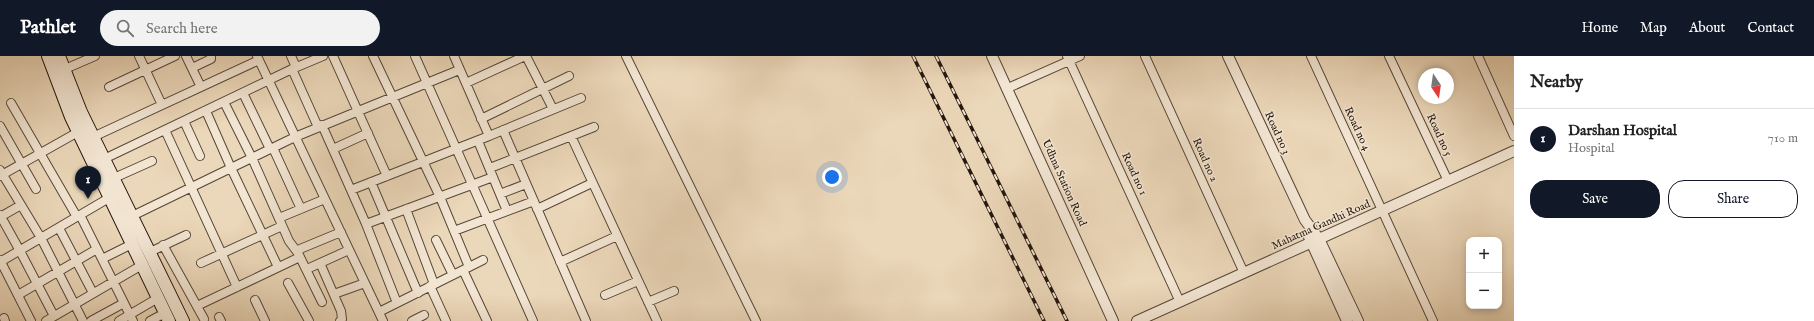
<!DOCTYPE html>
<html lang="en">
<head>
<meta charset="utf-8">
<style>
	body { margin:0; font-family:"IM FELL English",serif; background:#f2f2f2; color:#222 }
	.controls { position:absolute; right:12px; bottom:12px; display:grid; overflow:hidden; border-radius:8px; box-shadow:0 2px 6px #0003 }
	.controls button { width:36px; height:36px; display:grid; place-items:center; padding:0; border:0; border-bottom:1px solid #e0e0e0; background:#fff; color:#222; font:20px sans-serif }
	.compass { position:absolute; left:1418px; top:12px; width:36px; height:36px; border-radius:50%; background:#fff; box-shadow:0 2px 6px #0003; rotate:167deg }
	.you { position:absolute; left:832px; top:121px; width:14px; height:14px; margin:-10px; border:3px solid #fff; border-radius:50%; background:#1a73e8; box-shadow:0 0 0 6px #1a73e833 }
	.badge { display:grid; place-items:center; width:26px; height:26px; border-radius:50%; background:#111827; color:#fff; font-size:13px; font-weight:700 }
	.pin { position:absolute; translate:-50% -33px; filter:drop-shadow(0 1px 2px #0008) }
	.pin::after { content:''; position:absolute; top:21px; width:14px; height:12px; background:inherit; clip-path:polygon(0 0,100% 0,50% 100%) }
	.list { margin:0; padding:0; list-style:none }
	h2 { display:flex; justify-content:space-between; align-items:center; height:52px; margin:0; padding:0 16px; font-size:17px }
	h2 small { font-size:13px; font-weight:400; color:#767676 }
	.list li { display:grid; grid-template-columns:26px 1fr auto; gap:12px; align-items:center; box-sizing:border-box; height:60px; padding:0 16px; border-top:1px solid #e0e0e0 }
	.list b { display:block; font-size:15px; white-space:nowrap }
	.list p { margin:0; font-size:13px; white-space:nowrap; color:#767676 }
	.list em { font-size:13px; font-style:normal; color:#767676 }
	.actions { display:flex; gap:8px; padding:12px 16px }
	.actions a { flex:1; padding:9px 0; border:1px solid #111827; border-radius:16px; text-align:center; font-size:14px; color:#111827 }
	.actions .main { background:#111827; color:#fff }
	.icon { flex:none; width:22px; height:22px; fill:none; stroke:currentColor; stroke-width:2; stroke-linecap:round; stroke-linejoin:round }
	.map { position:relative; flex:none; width:1514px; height:265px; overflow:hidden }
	header { display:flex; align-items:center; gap:24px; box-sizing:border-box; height:56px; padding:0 20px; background:#111827; color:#fff }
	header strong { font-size:19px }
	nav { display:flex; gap:22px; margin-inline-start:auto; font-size:14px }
	.search { width:280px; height:36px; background:#f2f2f2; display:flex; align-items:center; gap:10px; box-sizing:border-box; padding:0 14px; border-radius:22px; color:#767676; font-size:15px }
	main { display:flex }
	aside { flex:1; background:#fff }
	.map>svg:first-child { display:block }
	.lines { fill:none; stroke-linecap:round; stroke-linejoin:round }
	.minor-casing { stroke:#564638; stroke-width:10 }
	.tertiary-casing { stroke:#564638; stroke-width:12 }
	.secondary-casing { stroke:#24150d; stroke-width:14 }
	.minor { stroke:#f2e5d2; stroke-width:8 }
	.tertiary { stroke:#f2e5d2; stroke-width:10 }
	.secondary { stroke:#f2e5d2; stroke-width:12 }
	.rail-casing { stroke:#24150d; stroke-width:3.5 }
	.rail { stroke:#f2e5d2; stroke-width:2; stroke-dasharray:6; stroke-linecap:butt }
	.labels { text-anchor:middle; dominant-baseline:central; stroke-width:3; stroke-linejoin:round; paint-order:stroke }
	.street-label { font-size:11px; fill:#24150d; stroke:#f2e5d2 }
</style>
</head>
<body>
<header>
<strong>Pathlet</strong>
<div class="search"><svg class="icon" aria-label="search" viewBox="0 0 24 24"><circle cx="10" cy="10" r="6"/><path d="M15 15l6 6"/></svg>Search here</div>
<nav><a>Home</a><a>Map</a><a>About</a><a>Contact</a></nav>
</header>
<main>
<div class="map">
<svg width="1514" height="265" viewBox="0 0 1514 265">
	<rect width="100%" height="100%" fill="#ebd7b9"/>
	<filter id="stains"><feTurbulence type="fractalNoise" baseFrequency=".005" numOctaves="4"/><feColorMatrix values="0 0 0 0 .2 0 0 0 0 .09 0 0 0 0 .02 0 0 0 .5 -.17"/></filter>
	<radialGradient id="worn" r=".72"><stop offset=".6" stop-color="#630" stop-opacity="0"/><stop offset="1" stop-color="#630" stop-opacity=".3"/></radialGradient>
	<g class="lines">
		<!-- minor casing -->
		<g class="minor-casing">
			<path id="minor" d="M 139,0 L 162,49
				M 186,0 L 201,31
				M 257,0 L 383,265
				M 291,0 L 296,11
				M 333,0 L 387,120
				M 373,0 L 440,141 L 469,211
				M 415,0 C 455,88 493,177 533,265
				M 454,0 L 489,80 L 581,42
				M 526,0 L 553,53
				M 626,0 L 756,265
				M 1067,0 L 1180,246
				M 1145,0 L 1244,217
				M 1311,0 L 1433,265
				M 1389,0 L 1448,125
				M 1478,0 L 1514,80
				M 192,12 L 211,3 L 211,0
				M 65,13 L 95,0
				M 292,13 L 318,71
				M 466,27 L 525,0
				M 109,31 L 175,0
				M 1008,32 L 1080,0
				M 243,37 L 270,93
				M 224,46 L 252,102 L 289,185 L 298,197
				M 11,47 L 77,161
				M 206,55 L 231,112 L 278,211
				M 481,63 L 569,20
				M 184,65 L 200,100
				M 322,69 L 366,168 L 397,247
				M 0,70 L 36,133
				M 165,74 L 237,231
				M 503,74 L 586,265
				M 571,80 L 657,265
				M 93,81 L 259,4
				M 478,85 L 507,155
				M 273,92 L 301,153
				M 333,93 L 368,77
				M 104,103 L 292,13 L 323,0
				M 490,112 L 594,71
				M 0,114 L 41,182 L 83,265
				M 0,120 L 78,76
				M 114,122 L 152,105
				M 371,126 L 418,237
				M 351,134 L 489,80
				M 500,138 L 526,128
				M 406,153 L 434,228
				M 537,153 L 592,127
				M 0,159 L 20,195 L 54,260
				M 80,159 L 133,265
				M 0,161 L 21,149
				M 128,162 L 295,81 L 459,14
				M 279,162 L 325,143
				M 366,168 L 493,121
				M 59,172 L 93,237
				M 454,175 L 534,145
				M 436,184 L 453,219
				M 163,189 L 204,263
				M 150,196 L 186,179
				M 102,203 L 132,188
				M 0,204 L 31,265
				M 0,206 L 114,139
				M 560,206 L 617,180
				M 201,207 L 282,170
				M 320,207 L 341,255 L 342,263 L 340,265
				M 307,213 L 349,194
				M 463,214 L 487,265
				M 288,227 L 309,265
				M 430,230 L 446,265
				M 334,238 L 365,227
				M 18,239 L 97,193
				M 605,239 L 638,225
				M 255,244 L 265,265
				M 322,246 L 298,197 L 300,193 L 341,176
				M 648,246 L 674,235
				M 197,250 L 300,201
				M 379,256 L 483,204
				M 219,261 L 221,265
				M 4,262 L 5,265
				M 46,265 L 142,209
				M 91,265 L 124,247
				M 119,265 L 158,242
				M 150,265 L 165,257
				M 412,265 L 424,259"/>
		</g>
		<!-- tertiary casing -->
		<g class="tertiary-casing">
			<path id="tertiary" d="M 992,0 L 1113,265
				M 1228,0 L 1305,164 L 1319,183 L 1358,265
				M 1309,181 L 1347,265
				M 1137,265 L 1514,95"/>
		</g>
		<!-- secondary casing -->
		<g class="secondary-casing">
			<path id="secondary" d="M 48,0 L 71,61 L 169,265
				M 59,0 L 81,56 L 183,265"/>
		</g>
		<!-- minor -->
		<use href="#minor" class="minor"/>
		<!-- tertiary -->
		<use href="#tertiary" class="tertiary"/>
		<!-- secondary -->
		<use href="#secondary" class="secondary"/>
		<!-- rail casing -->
		<g class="rail-casing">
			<path id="rail" d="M 913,0 L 1044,265
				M 936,0 L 1067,265"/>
		</g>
		<!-- rail -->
		<use href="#rail" class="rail"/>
	</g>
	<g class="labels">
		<!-- street labels -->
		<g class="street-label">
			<text transform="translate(1357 73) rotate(65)">Road no 4</text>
			<text transform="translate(1277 77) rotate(65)">Road no 3</text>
			<text transform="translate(1439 79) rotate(65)">Road no 5</text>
			<text transform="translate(1205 104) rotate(66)">Road no 2</text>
			<text transform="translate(1134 118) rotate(65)">Road no 1</text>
			<text transform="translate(1064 127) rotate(66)">Udhna Station Road</text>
			<text transform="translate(1321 169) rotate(-24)">Mahatma Gandhi Road</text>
		</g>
	</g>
	<rect width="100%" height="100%" filter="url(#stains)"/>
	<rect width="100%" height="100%" fill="url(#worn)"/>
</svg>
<div class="controls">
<button>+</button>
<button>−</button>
</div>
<svg class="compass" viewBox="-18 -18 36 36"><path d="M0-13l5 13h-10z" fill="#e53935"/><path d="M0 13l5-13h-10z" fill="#767676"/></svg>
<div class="you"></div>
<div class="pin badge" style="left:88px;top:143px">1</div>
</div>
<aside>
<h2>Nearby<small></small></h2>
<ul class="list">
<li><span class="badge">1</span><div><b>Darshan Hospital</b><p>Hospital</p></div><em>710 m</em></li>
</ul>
<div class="actions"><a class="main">Save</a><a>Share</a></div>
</aside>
</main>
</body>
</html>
